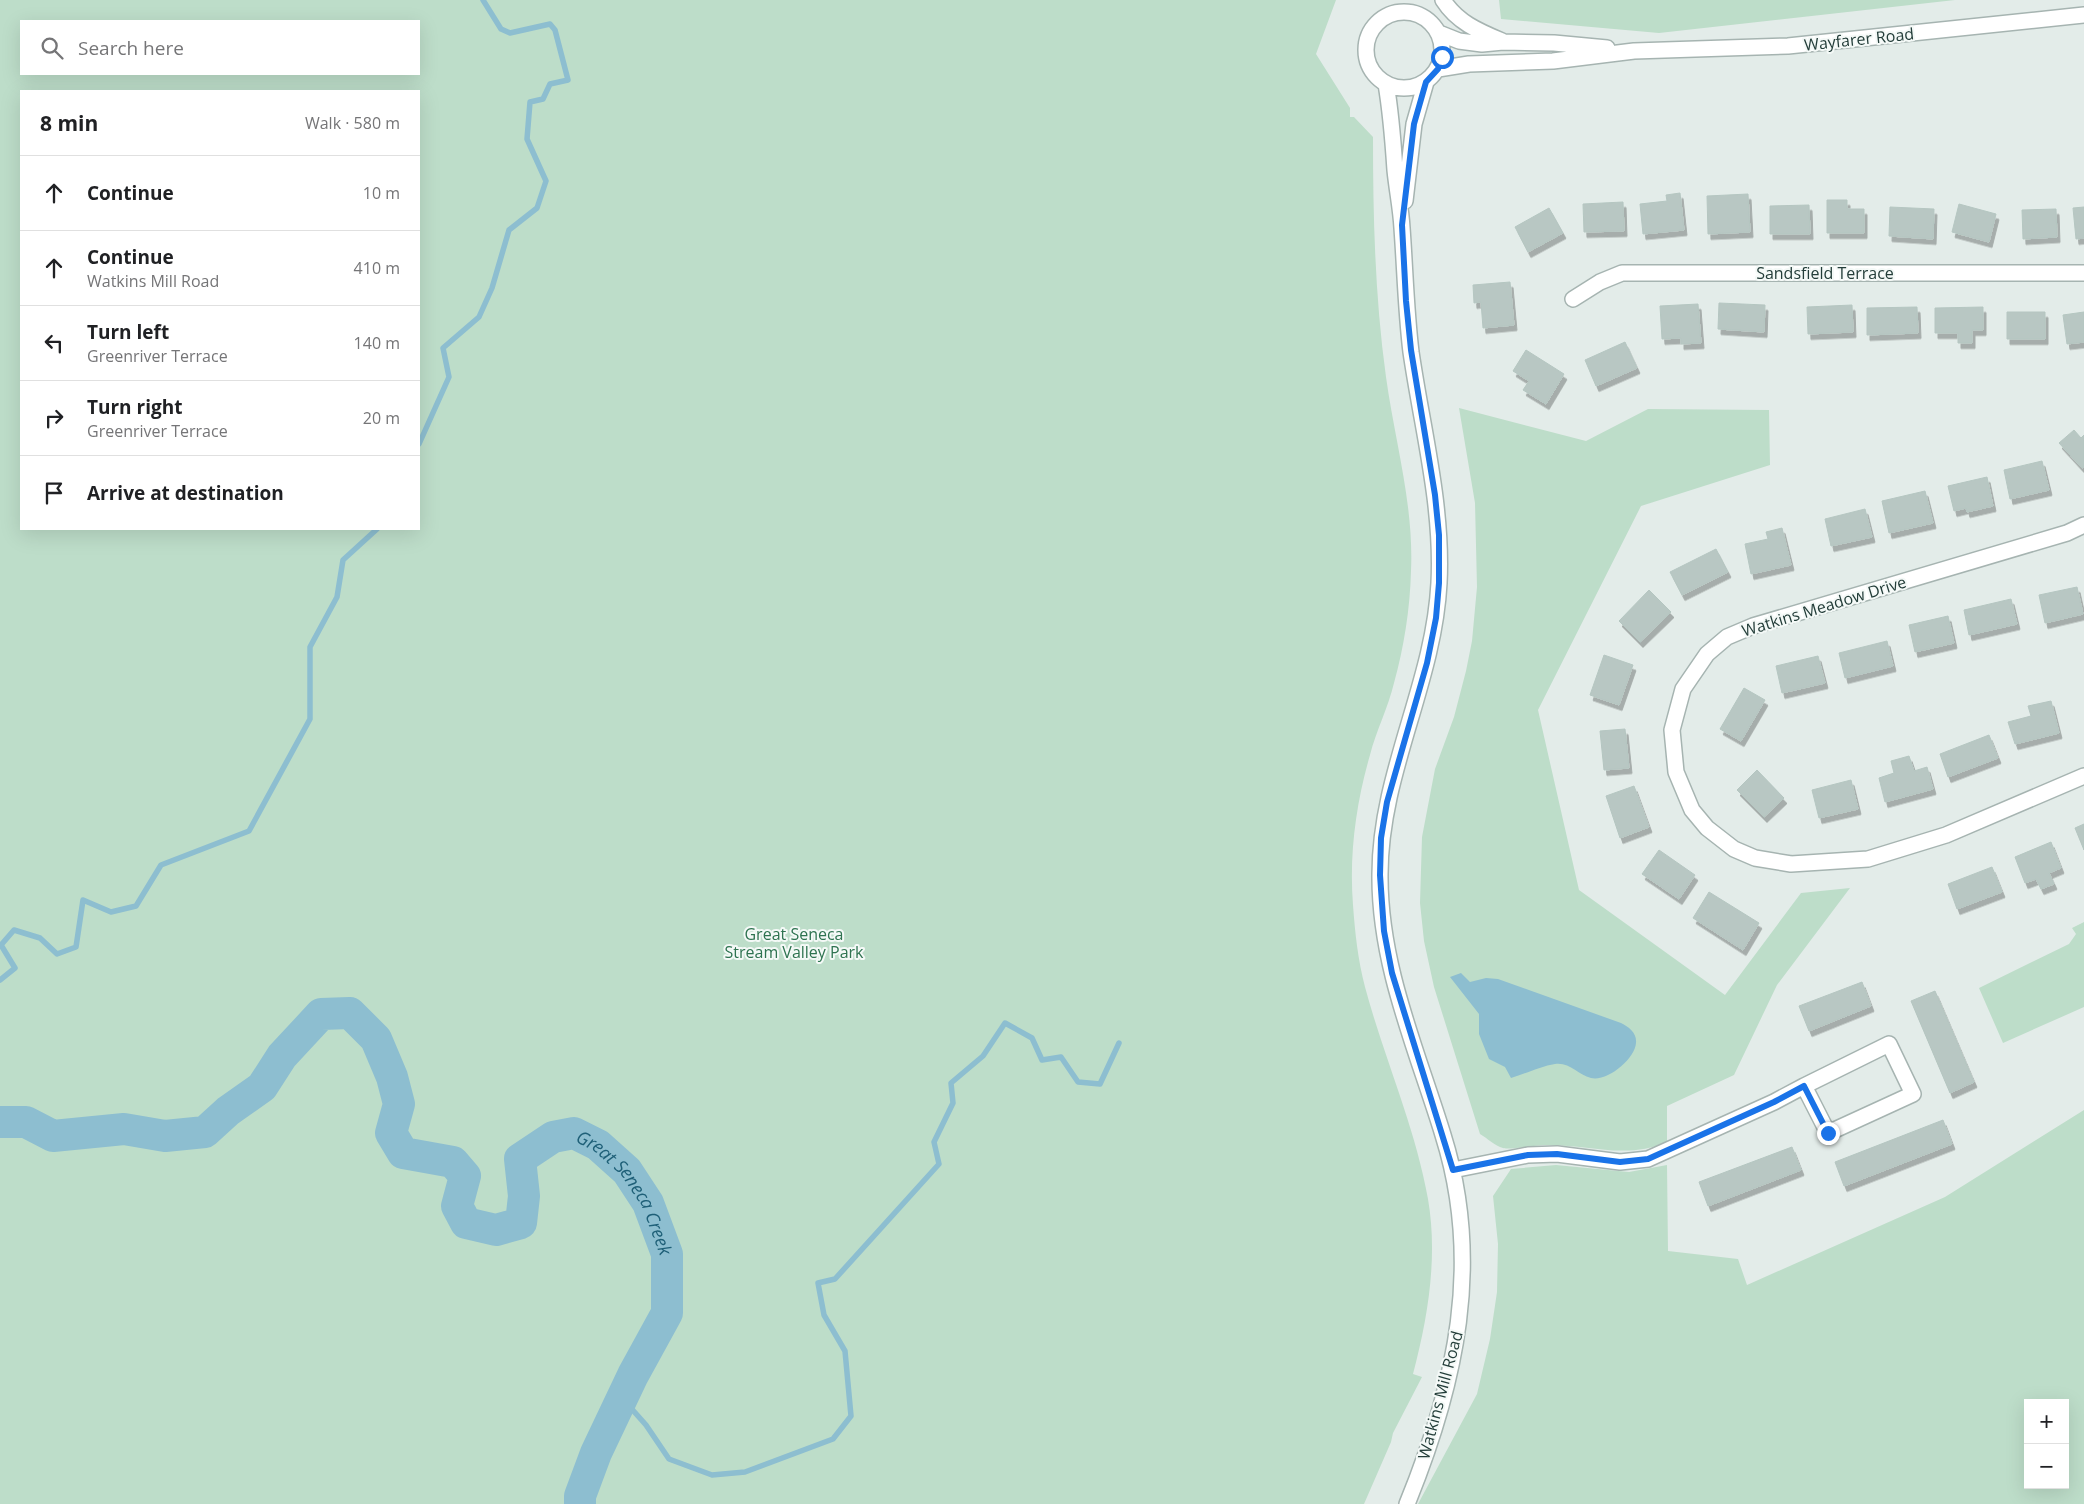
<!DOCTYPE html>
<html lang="en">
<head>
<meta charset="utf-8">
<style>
	body { margin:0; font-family:"Open Sans",sans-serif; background:#f2f2f2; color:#202124 }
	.controls { position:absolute; right:15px; bottom:15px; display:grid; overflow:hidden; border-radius:0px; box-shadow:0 5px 20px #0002 }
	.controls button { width:45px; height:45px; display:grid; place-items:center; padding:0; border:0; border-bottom:1px solid #e0e0e0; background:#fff; color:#202124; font:25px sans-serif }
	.stop { position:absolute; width:15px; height:15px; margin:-11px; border:4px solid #1a73e8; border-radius:50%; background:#fff }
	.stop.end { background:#1a73e8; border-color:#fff; box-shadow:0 1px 5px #0008 }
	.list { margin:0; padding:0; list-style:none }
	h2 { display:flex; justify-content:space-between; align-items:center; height:65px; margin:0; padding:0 20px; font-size:21px }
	h2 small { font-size:16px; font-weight:400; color:#757577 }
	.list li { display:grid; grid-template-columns:32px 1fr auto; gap:15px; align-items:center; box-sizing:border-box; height:75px; padding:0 20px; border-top:1px solid #e0e0e0 }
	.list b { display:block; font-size:19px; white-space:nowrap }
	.list p { margin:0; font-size:16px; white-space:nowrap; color:#757577 }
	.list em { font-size:16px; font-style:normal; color:#757577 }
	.icon { flex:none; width:28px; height:28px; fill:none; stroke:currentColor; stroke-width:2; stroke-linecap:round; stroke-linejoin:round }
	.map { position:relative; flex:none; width:2084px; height:1504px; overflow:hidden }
	.search { position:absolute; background:#fff; box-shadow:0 5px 20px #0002; left:20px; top:20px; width:400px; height:55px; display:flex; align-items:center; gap:12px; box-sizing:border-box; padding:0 18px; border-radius:0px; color:#757577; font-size:19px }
	.panel { position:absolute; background:#fff; box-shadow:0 5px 20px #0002; left:20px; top:90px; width:400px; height:440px; border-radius:0px }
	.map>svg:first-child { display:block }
	.green { fill:#bdddc9; fill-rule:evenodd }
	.water { fill:#8dbed0 }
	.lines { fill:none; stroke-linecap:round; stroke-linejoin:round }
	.stream { stroke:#8dbed0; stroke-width:5.5 }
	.river { stroke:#8dbed0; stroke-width:32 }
	.building { fill:#b8c7c3; stroke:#b5c6c1; filter:url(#shadow) }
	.minor-casing { stroke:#a6b4b1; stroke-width:18 }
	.minor { stroke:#fff; stroke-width:15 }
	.route { stroke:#1a73e8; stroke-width:6 }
	.labels { text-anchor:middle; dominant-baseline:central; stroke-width:4; stroke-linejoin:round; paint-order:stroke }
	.street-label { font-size:16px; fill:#233d39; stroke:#f4f9f7 }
	.park-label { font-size:16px; fill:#2e7350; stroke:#f4f9f7 }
	.water-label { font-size:18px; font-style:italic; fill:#1f6078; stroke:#f4f9f7 }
</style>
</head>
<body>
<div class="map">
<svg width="2084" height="1504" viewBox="0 0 2084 1504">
	<defs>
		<filter id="shadow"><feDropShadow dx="3" dy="5.5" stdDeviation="0" flood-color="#0004"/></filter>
	</defs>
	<rect width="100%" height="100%" fill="#e3ece9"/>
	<!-- green -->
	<path class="green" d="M 0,0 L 1336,0 L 1316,54 L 1350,108 L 1350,117 L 1354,117 L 1373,137 C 1373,218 1375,297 1386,377 C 1395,442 1414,505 1411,571 C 1410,609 1404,647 1394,683 C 1388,708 1376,731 1370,755 C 1356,803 1349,855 1353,905 C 1355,933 1358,960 1365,987 C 1384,1058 1415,1126 1428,1199 C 1438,1257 1428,1317 1413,1374 L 1422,1377 L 1393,1433 L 1391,1442 L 1364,1504 L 0,1504 ZM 419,21 L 419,74 L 21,74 L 21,21 ZM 21,91 L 419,91 L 419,529 L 21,529 Z
		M 1499,0 L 1955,0 L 1659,33 L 1501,19 Z
		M 1459,408 L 1586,441 L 1648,409 L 1769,410 L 1770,465 L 1641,506 L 1538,710 L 1579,890 L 1725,995 L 1801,893 L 1850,888 L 1777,985 L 1734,1075 L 1667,1106 L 1667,1142 C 1627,1160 1587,1144 1545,1145 C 1536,1145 1509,1150 1503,1148 C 1495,1146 1487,1138 1480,1134 L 1434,987 L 1424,941 L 1420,903 L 1422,837 L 1435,769 L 1454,717 L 1466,671 L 1472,641 L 1477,587 L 1475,503 Z
		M 2084,922 L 2084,1007 L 2003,1043 L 1979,988 L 2069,944 L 2076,934 L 2072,928 Z
		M 2084,1110 L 2084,1504 L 1418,1504 L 1477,1394 L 1490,1339 L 1497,1292 L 1498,1244 L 1493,1196 L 1511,1169 L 1556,1165 L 1629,1172 L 1667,1165 L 1668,1251 L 1738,1259 L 1747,1285 L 1945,1197 ZM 2028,1403 L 2065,1403 L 2065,1485 L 2028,1485 Z"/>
	<!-- water -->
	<path class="water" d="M 1461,973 L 1470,982 L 1486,978 L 1498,979 L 1621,1023 C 1629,1027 1637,1033 1636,1043 C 1635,1059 1607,1082 1591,1078 C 1578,1075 1570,1062 1555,1064 C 1541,1066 1525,1074 1511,1078 L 1505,1067 L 1489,1059 L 1479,1034 L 1479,1014 L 1450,977 Z"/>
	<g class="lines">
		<!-- stream -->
		<path class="stream" d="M 419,444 L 449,377 L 443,348 L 479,317 L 492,288 L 509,230 L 537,208 L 546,181 L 527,139 L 530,102 L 543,99 L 550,84 L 568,80 L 555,30 L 550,24 L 510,33 L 501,29 L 483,0
			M 0,980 L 15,968 L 1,945 L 14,930 L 40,938 L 57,954 L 76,947 L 83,900 L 111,912 L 136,906 L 161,865 L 249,831 L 310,719 L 310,647 L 337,597 L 343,560 L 377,529
			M 622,1398 L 646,1425 L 669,1459 L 712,1475 L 745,1472 L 833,1439 L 851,1416 L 845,1351 L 824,1315 L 818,1283 L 835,1279 L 939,1164 L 934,1142 L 953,1103 L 951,1083 L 983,1056 L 1005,1023 L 1032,1038 L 1042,1060 L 1061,1057 L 1078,1082 L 1100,1084 L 1119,1043"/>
		<!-- river -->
		<path class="river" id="s1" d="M 0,1122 L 26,1122 L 53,1136 L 124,1129 L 165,1136 L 205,1132 L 228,1111 L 262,1087 L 282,1056 L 321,1014 L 350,1013 L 376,1039 L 392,1077 L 399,1104 L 391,1133 L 403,1153 L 453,1162 L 465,1176 L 457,1206 L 466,1223 L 496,1230 L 521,1223 L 524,1196 L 520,1159 L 553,1137 L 574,1133 L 598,1145 L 627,1171 L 648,1203 L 667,1254 L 667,1313 L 633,1375 L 596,1453 L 580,1496 L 580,1504"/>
	</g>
	<!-- building -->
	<path class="building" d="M 1680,193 L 1684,230 L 1643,234 L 1640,204 L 1667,201 L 1666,195 Z
		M 1748,194 L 1750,232 L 1708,234 L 1707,196 Z
		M 1827,200 L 1847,200 L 1847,209 L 1864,209 L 1864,233 L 1827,233 Z
		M 1623,202 L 1624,231 L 1584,232 L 1583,204 Z
		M 1959,204 L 1996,214 L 1989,242 L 1952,232 Z
		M 1809,205 L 1810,234 L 1770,234 L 1770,206 Z
		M 1890,207 L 1934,209 L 1933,239 L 1889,236 Z
		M 2084,207 L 2084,238 L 2076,239 L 2073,208 Z
		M 1549,208 L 1563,233 L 1528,252 L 1515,227 Z
		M 2056,209 L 2057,237 L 2023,239 L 2022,210 Z
		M 1510,282 L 1514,325 L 1483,328 L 1481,302 L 1474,303 L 1473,285 Z
		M 1719,303 L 1765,305 L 1764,332 L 1718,329 Z
		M 1698,304 L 1701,343 L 1681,344 L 1681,338 L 1662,339 L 1660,306 Z
		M 1852,305 L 1853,332 L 1808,334 L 1807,307 Z
		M 1917,307 L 1918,333 L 1867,335 L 1867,308 Z
		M 1983,307 L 1983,330 L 1972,330 L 1972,343 L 1958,343 L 1958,333 L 1935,333 L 1935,308 Z
		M 2007,312 L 2045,312 L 2045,339 L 2007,339 Z
		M 2084,312 L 2084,342 L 2067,344 L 2063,315 Z
		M 1625,342 L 1637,368 L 1596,386 L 1585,360 Z
		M 1526,350 L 1564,374 L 1546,404 L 1523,390 L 1529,381 L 1513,371 Z
		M 2074,430 L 2081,438 L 2084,435 L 2084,467 L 2082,468 L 2059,443 Z
		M 2042,461 L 2049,490 L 2010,499 L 2004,470 Z
		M 1987,477 L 1993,506 L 1967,512 L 1966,508 L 1954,511 L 1948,486 Z
		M 1925,491 L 1933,523 L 1889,533 L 1882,501 Z
		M 1865,509 L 1872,537 L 1831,546 L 1825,519 Z
		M 1782,528 L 1791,565 L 1751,574 L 1745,544 L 1768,539 L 1766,532 Z
		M 1716,549 L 1728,572 L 1682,595 L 1670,572 Z
		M 2077,587 L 2083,614 L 2045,623 L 2039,595 Z
		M 1649,590 L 1671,612 L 1640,642 L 1619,621 Z
		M 2011,599 L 2017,624 L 1969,635 L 1964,610 Z
		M 1948,616 L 1954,643 L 1915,652 L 1909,625 Z
		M 1887,641 L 1893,666 L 1845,678 L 1839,653 Z
		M 1604,655 L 1633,665 L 1619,705 L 1590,695 Z
		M 1818,656 L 1825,683 L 1782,693 L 1776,666 Z
		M 1744,688 L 1765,700 L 1741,741 L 1720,729 Z
		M 2051,701 L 2059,733 L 2015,744 L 2008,722 L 2031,716 L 2028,706 Z
		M 1625,729 L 1629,768 L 1604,770 L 1600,731 Z
		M 1989,735 L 1998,758 L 1948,777 L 1940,754 Z
		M 1909,756 L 1914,771 L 1927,767 L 1933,789 L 1885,802 L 1879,778 L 1894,773 L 1891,761 Z
		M 1757,770 L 1784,798 L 1764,817 L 1737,790 Z
		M 1851,780 L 1858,809 L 1819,818 L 1812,790 Z
		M 1634,786 L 1649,827 L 1620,838 L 1606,796 Z
		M 2084,824 L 2084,850 L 2075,828 Z
		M 2051,842 L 2061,868 L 2049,873 L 2054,884 L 2041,889 L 2036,879 L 2025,883 L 2015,857 Z
		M 1659,850 L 1695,875 L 1679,899 L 1642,874 Z
		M 1992,867 L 2002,892 L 1957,909 L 1948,884 Z
		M 1709,892 L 1759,923 L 1743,950 L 1693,918 Z
		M 1862,982 L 1871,1006 L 1809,1031 L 1799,1006 Z
		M 1935,991 L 1974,1082 L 1950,1093 L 1911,1001 Z
		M 1943,1120 L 1952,1144 L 1844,1186 L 1835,1162 Z
		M 1792,1147 L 1801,1170 L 1708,1206 L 1699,1182 Z"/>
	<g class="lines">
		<!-- minor casing -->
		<g class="minor-casing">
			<path id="minor" d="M 1443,0 C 1457,22 1478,31 1502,41
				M1366 50a38 38 0 1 1 76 0a38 38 0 1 1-76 0Z
				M 1439,33 L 1459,41 L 1482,44 L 1503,42 L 1554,43 L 1607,48
				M 1438,69 L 1469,64 L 1553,61 L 1634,51 L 1788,46 L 2084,15
				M 1386,84 C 1391,113 1393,140 1395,170 C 1397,190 1401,209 1402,228 C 1405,269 1406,311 1411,352 C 1422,428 1443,505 1439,583 C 1434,683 1380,773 1380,874 C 1379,965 1417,1050 1443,1135 C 1483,1262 1456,1384 1407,1504
				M 1405,201 L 1414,124 L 1426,82
				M 1573,299 L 1600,282 L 1622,273 L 2084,273
				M 2084,525 L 2067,533 L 1753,626 L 1727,637 L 1707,654 L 1683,689 L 1672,730 L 1676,772 L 1692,810 L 1707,828 L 1734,849 L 1755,858 L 1791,864 L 1868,859 L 1946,835 L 2084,776
				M 1453,1170 L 1528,1155 L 1557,1154 L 1620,1162 L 1648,1159 L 1774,1102 L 1804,1086 L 1828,1133 L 1913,1094 L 1889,1044 L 1804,1086"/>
		</g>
		<!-- minor -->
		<use href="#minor" class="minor"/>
	</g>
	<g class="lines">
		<!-- route -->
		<path class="route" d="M 1442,57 L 1438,69 L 1426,82 L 1414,124 L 1402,225 L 1406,301 L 1411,350 L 1435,495 L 1439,535 L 1439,583 L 1436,618 L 1427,663 L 1387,802 L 1381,838 L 1380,875 L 1384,931 L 1392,973 L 1453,1170 L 1528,1155 L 1557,1154 L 1620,1162 L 1648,1159 L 1774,1102 L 1804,1086 L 1828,1133"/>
	</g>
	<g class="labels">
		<!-- street labels -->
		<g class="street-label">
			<text transform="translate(1859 39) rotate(-6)">Wayfarer Road</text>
			<text x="1825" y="273">Sandsfield Terrace</text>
			<text transform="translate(1824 606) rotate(-17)">Watkins Meadow Drive</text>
			<text transform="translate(1440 1395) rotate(-75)">Watkins Mill Road</text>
		</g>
		<!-- park labels -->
		<g class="park-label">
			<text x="794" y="934">Great Seneca<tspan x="794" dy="18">Stream Valley Park</tspan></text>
		</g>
		<!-- water labels -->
		<g class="water-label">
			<text stroke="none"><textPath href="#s1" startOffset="948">Great Seneca Creek</textPath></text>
		</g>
	</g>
</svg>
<div class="controls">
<button>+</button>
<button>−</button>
</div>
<div class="stop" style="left:1442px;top:57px"></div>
<div class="stop end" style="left:1828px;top:1133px"></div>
<div class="search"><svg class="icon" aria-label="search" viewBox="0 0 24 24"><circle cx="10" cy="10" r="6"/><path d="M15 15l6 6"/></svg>Search here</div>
<section class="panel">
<h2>8 min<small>Walk · 580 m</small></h2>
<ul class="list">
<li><svg class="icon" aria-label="ahead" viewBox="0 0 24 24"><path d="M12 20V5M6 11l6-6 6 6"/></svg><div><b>Continue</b></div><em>10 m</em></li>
<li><svg class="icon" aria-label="ahead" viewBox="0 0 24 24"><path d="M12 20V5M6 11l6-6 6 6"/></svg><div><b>Continue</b><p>Watkins Mill Road</p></div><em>410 m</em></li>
<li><svg class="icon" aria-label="left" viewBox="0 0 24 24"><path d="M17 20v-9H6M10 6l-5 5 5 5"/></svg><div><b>Turn left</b><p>Greenriver Terrace</p></div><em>140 m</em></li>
<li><svg class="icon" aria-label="right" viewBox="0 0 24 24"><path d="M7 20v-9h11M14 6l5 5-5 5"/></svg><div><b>Turn right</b><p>Greenriver Terrace</p></div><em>20 m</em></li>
<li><svg class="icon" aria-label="arrive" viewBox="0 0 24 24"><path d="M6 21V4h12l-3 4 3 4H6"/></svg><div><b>Arrive at destination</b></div></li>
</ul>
</section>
</div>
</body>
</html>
